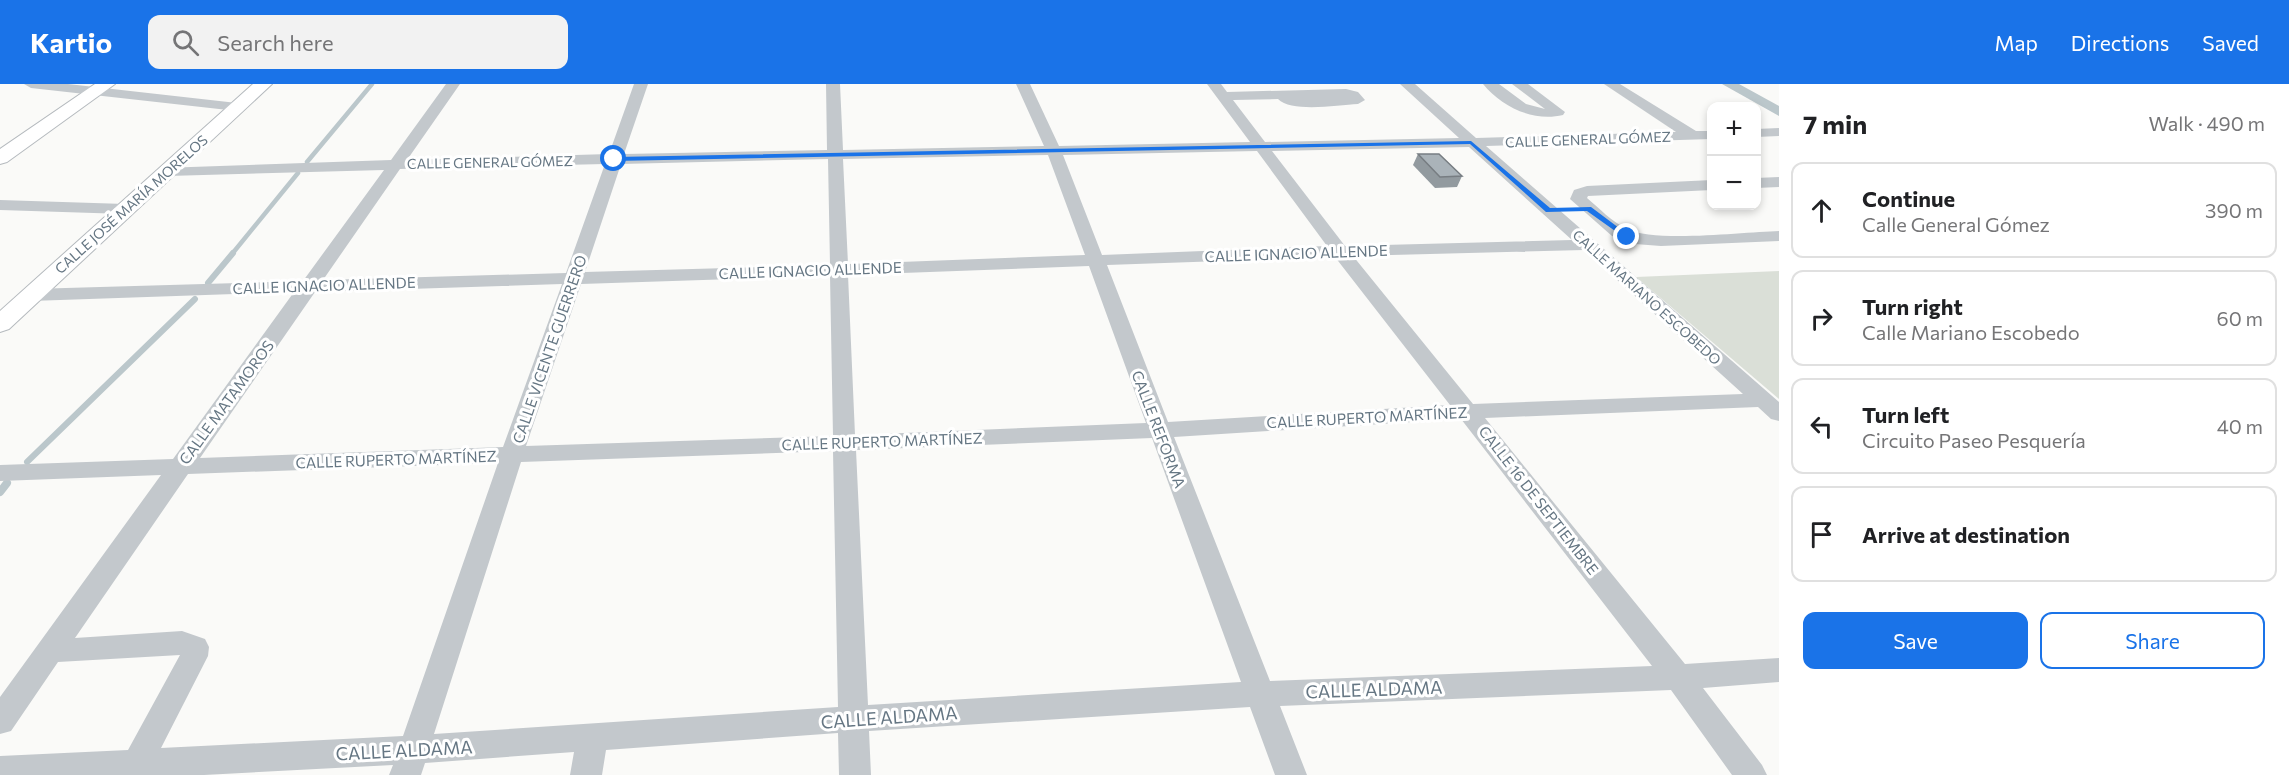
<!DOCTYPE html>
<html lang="en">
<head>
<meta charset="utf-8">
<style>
	body { margin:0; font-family:Commissioner,sans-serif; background:#f2f2f2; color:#202124 }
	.controls { position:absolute; right:18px; top:18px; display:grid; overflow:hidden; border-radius:12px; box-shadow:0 3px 9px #0003 }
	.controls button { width:54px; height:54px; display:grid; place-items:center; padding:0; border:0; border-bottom:2px solid #e0e0e0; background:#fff; color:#202124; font:30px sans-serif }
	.stop { position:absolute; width:18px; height:18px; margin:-14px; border:4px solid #1a73e8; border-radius:50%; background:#fff }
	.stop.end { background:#1a73e8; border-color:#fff; box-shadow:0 2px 6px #0008 }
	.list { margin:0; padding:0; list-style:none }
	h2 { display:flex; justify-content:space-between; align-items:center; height:78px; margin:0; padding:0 24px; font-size:26px }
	h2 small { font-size:20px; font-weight:400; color:#757577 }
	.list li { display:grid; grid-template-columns:39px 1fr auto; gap:18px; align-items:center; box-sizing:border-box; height:96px; margin:0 12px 12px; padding:0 12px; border:2px solid #e0e0e0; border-radius:12px }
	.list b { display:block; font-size:22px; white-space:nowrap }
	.list p { margin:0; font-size:20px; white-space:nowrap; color:#757577 }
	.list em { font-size:20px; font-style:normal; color:#757577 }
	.actions { display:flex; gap:12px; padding:18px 24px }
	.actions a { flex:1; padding:14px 0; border:2px solid #1a73e8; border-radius:12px; text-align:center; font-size:21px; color:#1a73e8 }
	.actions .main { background:#1a73e8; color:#fff }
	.icon { flex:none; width:33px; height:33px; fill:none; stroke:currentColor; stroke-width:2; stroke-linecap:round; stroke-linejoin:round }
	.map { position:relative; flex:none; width:1779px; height:691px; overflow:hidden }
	header { display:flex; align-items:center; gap:36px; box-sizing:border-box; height:84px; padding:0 30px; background:#1a73e8; color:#fff }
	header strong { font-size:28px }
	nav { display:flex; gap:33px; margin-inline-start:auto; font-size:21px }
	.search { width:420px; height:54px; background:#f2f2f2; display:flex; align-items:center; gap:15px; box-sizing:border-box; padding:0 21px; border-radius:12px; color:#757577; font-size:22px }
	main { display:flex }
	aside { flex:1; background:#fff }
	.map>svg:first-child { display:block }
	.green { fill:#dadfd7 }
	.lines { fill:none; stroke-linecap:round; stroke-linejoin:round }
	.stream-far2 { stroke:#bbc7cb; stroke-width:4.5 }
	.stream-far1 { stroke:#bbc7cb; stroke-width:6 }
	.stream { stroke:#bbc7cb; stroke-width:8 }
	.canal { fill:#bbc7cb; fill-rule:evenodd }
	.major-casing { stroke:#b5babe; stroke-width:2 }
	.minor { fill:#c3c8cc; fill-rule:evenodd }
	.major { fill:#fff; fill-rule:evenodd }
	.wall { fill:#929a9f }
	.building { fill:#aab3b9; stroke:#777d82; stroke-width:1.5 }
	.route { fill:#1a73e8 }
	.labels { text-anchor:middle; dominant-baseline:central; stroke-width:6; stroke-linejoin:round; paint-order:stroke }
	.far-street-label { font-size:14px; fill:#657683; stroke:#fff }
	.street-label { font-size:15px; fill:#657683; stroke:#fff }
	.near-street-label { font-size:18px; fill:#657683; stroke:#fff }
</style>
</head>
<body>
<header>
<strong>Kartio</strong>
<div class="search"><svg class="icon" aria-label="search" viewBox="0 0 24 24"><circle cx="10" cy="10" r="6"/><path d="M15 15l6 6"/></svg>Search here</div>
<nav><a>Map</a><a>Directions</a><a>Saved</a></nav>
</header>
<main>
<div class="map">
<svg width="1779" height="691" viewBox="0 0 1779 691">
	<rect width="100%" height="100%" fill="#fafaf8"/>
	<!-- green -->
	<path class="green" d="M 1779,187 L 1779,315 L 1636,193 Z"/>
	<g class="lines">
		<!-- stream-far2 -->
		<path class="stream-far2" d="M 307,78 L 372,0
			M 232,170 L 298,89"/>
		<!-- stream-far1 -->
		<path class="stream-far1" d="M 208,199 L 233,169
			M 27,378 L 195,215"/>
		<!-- stream -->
		<path class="stream" d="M 0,408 L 7,399"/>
		<!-- canal -->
		<path class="canal" d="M 1722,0 L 1739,0 L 1779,22 L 1779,32 Z"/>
		<!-- major casing -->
		<g class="major-casing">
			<path id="major" d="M 95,0 L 115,0 L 7,78 L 0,80 L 0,65 Z
				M 253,0 L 272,0 L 9,245 L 0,248 L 0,227 Z"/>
		</g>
		<!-- minor -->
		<path class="minor" d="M 24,0 L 68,0 L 237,19 L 244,23 L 237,27 L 31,4 Z
			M 446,0 L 460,0 L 407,76 L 609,70 L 634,0 L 648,0 L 624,70 L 827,66 L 826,0 L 840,0 L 843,66 L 1044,62 L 1016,0 L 1030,0 L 1059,62 L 1250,58 L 1207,0 L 1221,0 L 1227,8 L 1346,5 L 1358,8 L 1365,16 L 1358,20 C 1338,21 1292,29 1278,15 L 1233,16 L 1265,58 L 1459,54 L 1400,0 L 1415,0 L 1476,54 L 1676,48 L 1604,0 L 1620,0 L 1696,47 L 1712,47 L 1712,55 L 1486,62 L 1779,318 L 1779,337 L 1771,335 L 1758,323 L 1485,334 L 1685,580 L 1779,574 L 1779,598 L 1703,604 L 1762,681 L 1767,691 L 1732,691 L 1671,606 L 1280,622 L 1307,691 L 1275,691 L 1250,623 L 869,647 L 871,691 L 839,691 L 838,649 L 606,666 L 602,691 L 570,691 L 574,668 L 425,679 L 421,691 L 389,691 L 393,681 L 204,691 L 0,691 L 0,672 L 128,666 L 180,571 L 58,578 L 11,647 L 0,650 L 0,613 L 161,391 L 0,397 L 0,381 L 173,375 L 294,208 L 31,217 L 24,215 L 21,211 L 24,207 L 31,205 L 303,197 L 384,86 L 168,92 L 162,90 L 160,87 L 162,84 L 391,76 ZM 1469,63 L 1572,156 L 1345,162 L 1272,67 ZM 1257,67 L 1327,162 L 1102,171 L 1063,71 ZM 1048,71 L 1085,171 L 848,180 L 843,75 ZM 828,75 L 830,181 L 585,188 L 621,80 ZM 605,80 L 566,189 L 323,196 L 400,85 ZM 1584,166 L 1743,310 L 1473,320 L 1353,172 ZM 1335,173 L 1450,321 L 1168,338 L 1107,181 ZM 1089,182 L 1146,339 L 855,351 L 848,191 ZM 830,192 L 833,352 L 526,362 L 581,200 ZM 562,200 L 503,363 L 200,374 L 315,208 ZM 1461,335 L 1652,582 L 1270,597 L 1174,353 ZM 1152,354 L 1241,598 L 868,621 L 856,366 ZM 833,367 L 838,623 L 434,650 L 521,378 ZM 498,379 L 403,652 L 161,664 L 208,572 L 209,563 L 205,555 L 182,547 L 75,554 L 188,390 Z
			M 1483,0 L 1499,0 L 1526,20 L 1545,25 L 1512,0 L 1528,0 L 1565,28 L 1563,31 C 1533,38 1502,23 1483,0 Z
			M 1779,44 L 1779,52 L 1756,53 L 1756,45 Z
			M 1779,93 L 1779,103 L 1756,104 L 1756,94 Z
			M 1712,96 L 1712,106 L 1588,112 L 1587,114 C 1599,124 1612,138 1627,145 C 1654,159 1744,148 1779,147 L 1779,157 L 1661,162 L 1635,160 L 1612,152 L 1570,115 L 1574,106 L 1587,102 Z
			M 0,116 L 125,120 L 133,125 L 125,130 L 0,126 Z"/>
		<!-- major -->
		<use href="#major" class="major"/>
	</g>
	<!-- wall -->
	<path class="wall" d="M 1418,70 L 1462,92 L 1457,103 L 1435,104 L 1413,81 Z"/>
	<!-- building -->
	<path class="building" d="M 1418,70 L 1439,70 L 1462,92 L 1440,93 Z"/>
	<!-- route -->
	<path class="route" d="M 1471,57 L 1550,124 L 1591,123 L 1631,153 L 1625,154 L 1587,127 L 1546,128 L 1470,60 L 614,77 L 611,75 L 614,73 Z"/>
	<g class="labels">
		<!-- far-street labels -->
		<g class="far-street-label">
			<text transform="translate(1588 55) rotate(-2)">CALLE GENERAL GÓMEZ</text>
			<text transform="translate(490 78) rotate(-1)">CALLE GENERAL GÓMEZ</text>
			<text transform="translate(131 120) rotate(-42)">CALLE JOSÉ MARÍA MORELOS</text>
			<text transform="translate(1647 213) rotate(42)">CALLE MARIANO ESCOBEDO</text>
		</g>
		<!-- street labels -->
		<g class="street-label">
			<text transform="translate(1296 169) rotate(-2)">CALLE IGNACIO ALLENDE</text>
			<text transform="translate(810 186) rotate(-2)">CALLE IGNACIO ALLENDE</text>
			<text transform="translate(324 201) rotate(-2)">CALLE IGNACIO ALLENDE</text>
			<text transform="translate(549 265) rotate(-71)">CALLE VICENTE GUERRERO</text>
			<text transform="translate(226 318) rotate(-54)">CALLE MATAMOROS</text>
			<text transform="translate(1367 333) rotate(-3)">CALLE RUPERTO MARTÍNEZ</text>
			<text transform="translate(1159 345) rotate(69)">CALLE REFORMA</text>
			<text transform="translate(882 357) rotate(-2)">CALLE RUPERTO MARTÍNEZ</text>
			<text transform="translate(396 375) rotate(-2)">CALLE RUPERTO MARTÍNEZ</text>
			<text transform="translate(1539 416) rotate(52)">CALLE 16 DE SEPTIEMBRE</text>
		</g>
		<!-- near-street labels -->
		<g class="near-street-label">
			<text transform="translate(1374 605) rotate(-2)">CALLE ALDAMA</text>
			<text transform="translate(889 633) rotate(-4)">CALLE ALDAMA</text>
			<text transform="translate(404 666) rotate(-3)">CALLE ALDAMA</text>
		</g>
	</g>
</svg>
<div class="controls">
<button>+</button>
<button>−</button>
</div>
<div class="stop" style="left:614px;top:75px"></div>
<div class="stop end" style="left:1627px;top:153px"></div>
</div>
<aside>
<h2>7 min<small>Walk · 490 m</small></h2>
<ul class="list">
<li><svg class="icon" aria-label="ahead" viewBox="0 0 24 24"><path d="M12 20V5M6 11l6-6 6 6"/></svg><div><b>Continue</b><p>Calle General Gómez</p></div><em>390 m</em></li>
<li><svg class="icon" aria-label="right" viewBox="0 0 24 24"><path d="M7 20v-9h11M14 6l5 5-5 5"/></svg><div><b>Turn right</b><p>Calle Mariano Escobedo</p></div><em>60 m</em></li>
<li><svg class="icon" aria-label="left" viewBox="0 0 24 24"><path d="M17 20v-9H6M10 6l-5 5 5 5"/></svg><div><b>Turn left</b><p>Circuito Paseo Pesquería</p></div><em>40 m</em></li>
<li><svg class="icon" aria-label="arrive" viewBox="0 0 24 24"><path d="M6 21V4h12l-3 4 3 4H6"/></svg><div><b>Arrive at destination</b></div></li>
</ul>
<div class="actions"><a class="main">Save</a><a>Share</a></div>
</aside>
</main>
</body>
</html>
